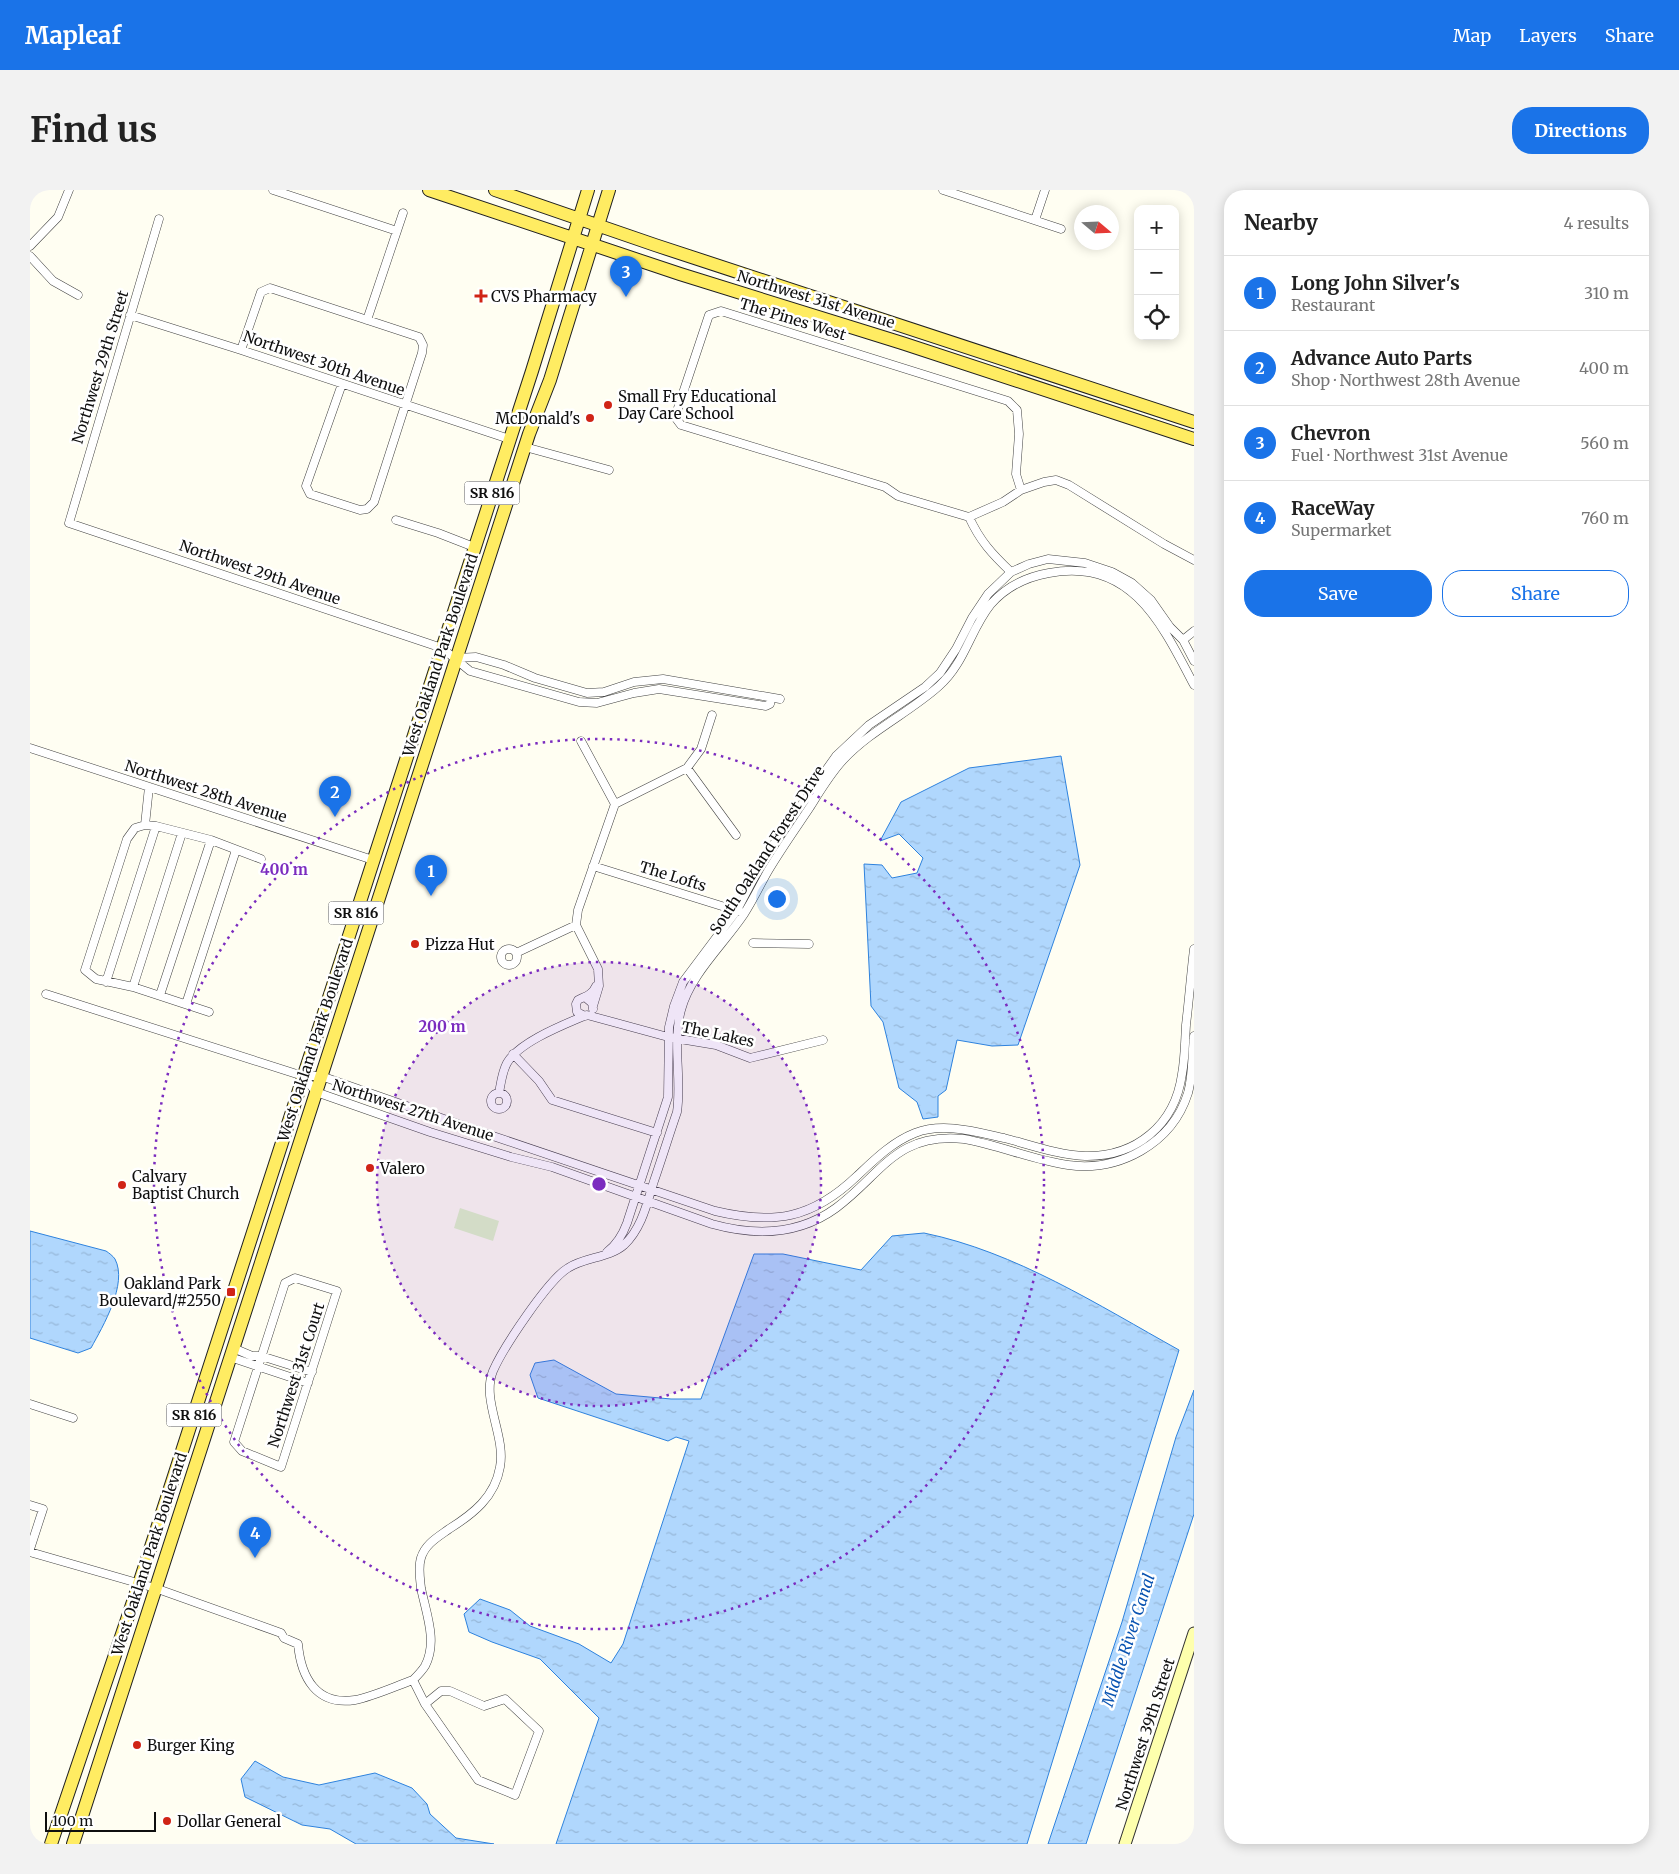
<!DOCTYPE html>
<html lang="en">
<head>
<meta charset="utf-8">
<style>
	body { margin:0; font-family:Merriweather,serif; background:#f2f2f2; color:#222 }
	.controls { position:absolute; right:15px; top:15px; display:grid; overflow:hidden; border-radius:10px; box-shadow:0 2px 12px #0003 }
	.controls button { width:45px; height:45px; display:grid; place-items:center; padding:0; border:0; border-bottom:1px solid #e0e0e0; background:#fff; color:#222; font:25px sans-serif }
	.compass { position:absolute; left:1044px; top:15px; width:45px; height:45px; border-radius:50%; background:#fff; box-shadow:0 2px 12px #0003; rotate:109deg }
	.scale { position:absolute; left:15px; bottom:12px; width:111px; box-sizing:border-box; padding-left:5px; border:2px solid #0f0f0f; border-top:0; font-size:14px; line-height:18px; white-space:nowrap; color:#0f0f0f; -webkit-text-stroke:4px #fff; paint-order:stroke }
	.you { position:absolute; left:746px; top:708px; width:18px; height:18px; margin:-12px; border:4px solid #fff; border-radius:50%; background:#1a73e8; box-shadow:0 0 0 8px #1a73e833 }
	.badge { display:grid; place-items:center; width:32px; height:32px; border-radius:50%; background:#1a73e8; color:#fff; font-size:16px; font-weight:700 }
	.pin { position:absolute; translate:-50% -41px; filter:drop-shadow(0 1px 2px #0008) }
	.pin::after { content:''; position:absolute; top:26px; width:18px; height:15px; background:inherit; clip-path:polygon(0 0,100% 0,50% 100%) }
	.list { margin:0; padding:0; list-style:none }
	h2 { display:flex; justify-content:space-between; align-items:center; height:65px; margin:0; padding:0 20px; font-size:21px }
	h2 small { font-size:16px; font-weight:400; color:#767676 }
	.list li { display:grid; grid-template-columns:32px 1fr auto; gap:15px; align-items:center; box-sizing:border-box; height:75px; padding:0 20px; border-top:1px solid #e0e0e0 }
	.list b { display:block; font-size:19px; white-space:nowrap }
	.list p { margin:0; font-size:16px; white-space:nowrap; color:#767676 }
	.list em { font-size:16px; font-style:normal; color:#767676 }
	.actions { display:flex; gap:10px; padding:15px 20px }
	.actions a { flex:1; padding:11px 0; border:1px solid #1a73e8; border-radius:20px; text-align:center; font-size:18px; color:#1a73e8 }
	.actions .main { background:#1a73e8; color:#fff }
	.icon { flex:none; width:28px; height:28px; fill:none; stroke:currentColor; stroke-width:2; stroke-linecap:round; stroke-linejoin:round }
	.map { position:relative; flex:none; width:1164px; height:1654px; overflow:hidden; border-radius:20px }
	header { display:flex; align-items:center; gap:30px; box-sizing:border-box; height:70px; padding:0 25px; background:#1a73e8; color:#fff }
	header strong { font-size:24px }
	nav { display:flex; gap:28px; margin-inline-start:auto; font-size:18px }
	.intro { display:flex; align-items:center; justify-content:space-between; box-sizing:border-box; height:120px; padding:0 30px }
	h1 { margin:0; font-size:35px }
	.button { padding:12px 22px; border-radius:20px; background:#1a73e8; color:#fff; font-size:18px; font-weight:700 }
	main { display:flex; gap:30px; padding:0 30px }
	aside { flex:1; background:#fff; border-radius:20px; box-shadow:0 2px 12px #0003 }
	.map>svg:first-child { display:block }
	.pitch { fill:#e0f5c9 }
	.water { fill:url(#water-ripples); stroke:#2e82dd }
	.lines { fill:none; stroke-linecap:round; stroke-linejoin:round }
	.street-casing { stroke:#424242; stroke-width:9 }
	.secondary-casing { stroke:#313131; stroke-width:13 }
	.primary-casing { stroke:#202020; stroke-width:14 }
	.street { stroke:#fff; stroke-width:8 }
	.secondary { stroke:#feffad; stroke-width:11 }
	.primary { stroke:#ffec62; stroke-width:12 }
	.ring { fill:none; stroke:#7b2cbf; stroke-width:2.5; stroke-dasharray:2.5 5 }
	.poi-dot { fill:#d02416; stroke:#fff; stroke-width:2 }
	.labels { text-anchor:middle; dominant-baseline:central; stroke-width:5; stroke-linejoin:round; paint-order:stroke }
	.shield { fill:#fff; stroke:#575757; stroke-width:1 }
	.shield-label { font-size:14px; font-weight:bold; fill:#0f0f0f }
	.poi-label { font-size:15px; fill:#0f0f0f; stroke:#fff; text-anchor:start }
	.street-label { font-size:15px; fill:#0f0f0f; stroke:#fff }
	.water-label { font-size:16px; font-style:italic; fill:#0953b1; stroke:#fff }
	.centre { fill:#7b2cbf; stroke:#fff; stroke-width:2.5 }
	.ring-label { font-size:15px; text-anchor:middle; font-weight:bold; fill:#7b2cbf; stroke:#fff; stroke-width:5; stroke-linejoin:round; paint-order:stroke }
</style>
</head>
<body>
<header>
<strong>Mapleaf</strong>
<nav><a>Map</a><a>Layers</a><a>Share</a></nav>
</header>
<div class="intro"><h1>Find us</h1><a class="button">Directions</a></div>
<main>
<div class="map">
<svg width="1164" height="1654" viewBox="0 0 1164 1654">
	<defs>
		<pattern id="water-ripples" width="26" height="14" patternUnits="userSpaceOnUse" patternTransform="scale(1.25)"><rect width="26" height="14" fill="#b0d7fd"/><path d="M2 4q2-2 4 0t4 0M15 11q2-2 4 0t4 0" fill="none" stroke="#96b7d8"/></pattern>
	</defs>
	<rect width="100%" height="100%" fill="#fffef2"/>
	<!-- pitch -->
	<path class="pitch" d="M 430,1018 L 469,1031 L 463,1051 L 424,1038 Z"/>
	<!-- water -->
	<path class="water" d="M 1031,566 L 1050,675 L 988,855 L 962,856 L 927,850 L 916,900 L 908,906 L 908,927 L 893,929 L 887,912 L 869,898 L 853,832 L 841,816 L 834,674 L 852,675 L 862,688 L 887,683 L 893,668 L 869,644 L 850,651 L 871,612 L 939,578 Z
		M 0,1041 L 76,1061 C 79,1063 83,1066 85,1069 C 98,1094 73,1136 61,1158 L 48,1163 L 0,1148 Z
		M 894,1043 C 986,1062 1068,1115 1149,1160 L 997,1654 L 526,1654 L 569,1528 L 510,1469 L 462,1452 L 439,1442 L 434,1424 L 450,1409 L 480,1420 L 500,1436 L 549,1454 L 581,1473 L 593,1454 L 659,1251 L 646,1247 L 638,1251 L 508,1208 L 500,1185 L 505,1173 L 524,1170 L 586,1204 L 641,1209 L 671,1209 L 724,1064 L 753,1064 L 831,1080 L 862,1046 Z
		M 1164,1200 L 1164,1324 L 1056,1654 L 1018,1654 L 1092,1432 L 1146,1247 Z
		M 225,1571 L 253,1587 L 289,1595 L 345,1583 L 382,1598 L 397,1614 L 400,1624 L 426,1648 L 464,1654 L 326,1654 L 300,1639 L 272,1635 L 215,1607 L 211,1589 Z"/>
	<g class="lines">
		<!-- street casing -->
		<g class="street-casing">
			<path id="street" d="M 243,0 L 367,41
				M 913,0 L 1031,39
				M 129,29 L 39,333 L 412,458 L 440,481 L 549,512 L 567,513 L 604,503 L 629,499 L 736,516 L 740,514 L 741,508
				M 1005,30 L 1015,0
				M 0,56 L 28,27 L 39,0
				M 0,66 L 23,91 L 48,105
				M 100,125 L 211,160 L 479,249
				M 337,130 L 373,23
				M 211,160 L 231,102 L 240,98 L 389,147 L 393,155 L 392,163 L 344,312 L 337,319 L 330,320 L 280,304 L 276,296 L 312,194
				M 495,257 L 579,280
				M 939,327 L 868,306 L 855,297 L 651,235 L 645,227 L 679,125 L 691,121 L 978,211 L 987,220 L 989,244 L 986,284 L 991,300
				M 366,330 L 408,343 L 444,357
				M 981,382 C 962,364 950,351 939,327 L 973,312 L 991,300 L 1014,292 L 1026,290 L 1039,295 L 1134,354 L 1164,370
				M 1153,450 L 1164,441
				M 426,468 L 446,467 L 474,475 L 505,488 L 557,503 L 574,502 L 604,492 L 633,489 L 750,509
				M 0,558 L 343,670
				M 657,578 L 706,645
				M 585,614 L 657,578 L 671,559 L 682,525
				M 115,635 L 119,597
				M 563,676 L 711,722
				M 546,735 L 548,720 L 585,614 L 551,551
				M 546,735 L 568,779 L 569,796 L 563,816
				M 723,753 L 779,754
				M471 767a8 8 0 1 1 16 0a8 8 0 1 1-16 0Z
				M 486,763 L 546,735
				M 76,792 L 126,636
				M 103,797 L 152,643
				M 16,804 L 273,886 L 286,902 L 400,942 L 481,967 L 522,977 L 682,1034 C 725,1046 769,1045 806,1018 C 852,984 866,942 934,949 C 969,955 1003,970 1038,975 C 1089,982 1142,954 1158,903 C 1163,885 1162,864 1164,846
				M 130,805 L 181,650
				M 556,808 L 562,813 L 563,819
				M 156,814 L 206,660
				M 179,822 L 103,797 L 66,789 L 55,780 L 97,649 L 105,638 L 115,635 L 126,636 L 181,650 L 231,669
				M 557,825 L 638,847 L 686,855 L 720,868 L 793,850
				M 555,826 L 547,822 L 546,814 L 548,810 C 556,806 562,805 566,796
				M 483,864 L 509,891 L 522,910 L 627,943
				M 273,886 L 291,886 L 454,943 L 685,1021 C 744,1035 782,1029 827,986 C 844,970 862,952 885,943 C 913,932 946,942 974,948 C 1001,955 1028,965 1055,966 C 1106,967 1145,935 1152,884 C 1155,868 1155,851 1156,835 C 1159,810 1161,784 1164,759
				M461 911a8 8 0 1 1 16 0a8 8 0 1 1-16 0Z
				M 469,903 C 471,893 472,882 477,873 C 489,852 533,835 554,826
				M 577,1062 C 586,1055 593,1044 597,1033 L 638,907 L 639,837 L 644,816 L 653,792 L 707,720 L 736,665 L 806,566 L 839,535 L 895,497 L 910,483 L 926,459 L 942,428 L 958,404 L 981,382 L 999,374 L 1018,369 L 1055,373 L 1082,382 L 1102,393 L 1121,410 L 1140,437 L 1153,450 L 1164,471
				M 265,1088 L 307,1101 L 251,1277 L 212,1261 L 204,1252 L 255,1093 Z
				M 203,1158 L 222,1166 L 231,1166 L 282,1182
				M 200,1167 L 278,1193
				M 0,1214 L 43,1228
				M 0,1315 L 13,1319 L 0,1359
				M 0,1362 L 125,1398 L 251,1443 L 254,1448 L 268,1454 C 271,1487 286,1516 325,1510 C 342,1507 366,1496 383,1490
				M 383,1490 C 387,1486 392,1481 395,1476 C 408,1452 396,1423 391,1398 C 390,1389 388,1377 391,1368 C 395,1354 408,1347 419,1339 C 443,1324 465,1307 470,1277 C 476,1246 451,1210 463,1181 C 473,1158 518,1090 538,1078 C 555,1067 579,1068 594,1055 C 612,1038 617,1013 624,991 C 632,968 639,945 647,922 C 652,889 642,854 651,820 C 660,785 694,754 714,724 C 723,710 730,695 738,681 C 751,659 766,638 780,617 C 790,601 800,584 813,570 C 841,540 879,523 909,496 C 935,473 940,440 961,414 C 977,396 996,387 1019,383 C 1101,367 1132,434 1164,495
				M 383,1490 L 395,1514 L 448,1590 L 485,1605 L 509,1541 L 475,1509 L 454,1516 L 420,1501 L 411,1501 L 395,1514"/>
		</g>
		<!-- secondary casing -->
		<g class="secondary-casing">
			<path id="secondary" d="M 1095,1654 L 1164,1443"/>
		</g>
		<!-- primary casing -->
		<g class="primary-casing">
			<path id="primary" d="M 399,0 L 650,84 L 872,153 L 1164,249
				M 465,0 L 625,55 L 1164,232
				M 21,1654 L 109,1394 L 502,181 L 558,0
				M 43,1654 L 499,244 L 520,190 L 579,0"/>
		</g>
		<!-- street -->
		<use href="#street" class="street"/>
		<!-- secondary -->
		<use href="#secondary" class="secondary"/>
		<!-- primary -->
		<use href="#primary" class="primary"/>
	</g>
	<!-- distance rings -->
	<circle cx="569" cy="994" r="222" fill="#7b2cbf" fill-opacity=".12"/>
	<g class="ring">
		<circle cx="569" cy="994" r="222"/>
		<circle cx="569" cy="994" r="445"/>
	</g>
	<!-- markers -->
	<g class="poi-dot">
		<path d="M448.5 98.5h5v5h5v5h-5v5h-5v-5h-5v-5h5z"/>
		<circle cx="578" cy="215" r="5"/>
		<circle cx="560" cy="228" r="5"/>
		<circle cx="385" cy="754" r="5"/>
		<circle cx="340" cy="978" r="5"/>
		<circle cx="92" cy="995" r="5"/>
		<rect x="196" y="1097" width="10" height="10" rx="2.5"/>
		<circle cx="107" cy="1555" r="5"/>
		<circle cx="137" cy="1631" r="5"/>
	</g>
	<g class="labels">
		<!-- shield labels -->
		<g class="shield">
			<rect x="434.5" y="291.5" width="55" height="23" rx="4"/>
			<rect x="298.5" y="711.5" width="55" height="23" rx="4"/>
			<rect x="136.5" y="1213.5" width="55" height="23" rx="4"/>
		</g>
		<g class="shield-label">
			<text x="462" y="303">SR 816</text>
			<text x="326" y="723">SR 816</text>
			<text x="164" y="1225">SR 816</text>
		</g>
		<!-- poi labels -->
		<g class="poi-label">
			<text x="461" y="106">CVS Pharmacy</text>
			<text x="588" y="206">Small Fry Educational<tspan x="588" dy="17">Day Care School</tspan></text>
			<text x="550" y="228" text-anchor="end">McDonald's</text>
			<text x="395" y="754">Pizza Hut</text>
			<text x="350" y="978">Valero</text>
			<text x="102" y="986">Calvary<tspan x="102" dy="17">Baptist Church</tspan></text>
			<text x="191" y="1093" text-anchor="end">Oakland Park<tspan x="191" dy="17">Boulevard/#2550</tspan></text>
			<text x="117" y="1555">Burger King</text>
			<text x="147" y="1631">Dollar General</text>
		</g>
		<!-- street labels -->
		<g class="street-label">
			<text transform="translate(786 109) rotate(17)">Northwest 31st Avenue</text>
			<text transform="translate(763 129) rotate(17)">The Pines West</text>
			<text transform="translate(294 173) rotate(19)">Northwest 30th Avenue</text>
			<text transform="translate(70 177) rotate(-73)">Northwest 29th Street</text>
			<text transform="translate(230 382) rotate(19)">Northwest 29th Avenue</text>
			<text transform="translate(410 465) rotate(-72)">West Oakland Park Boulevard</text>
			<text transform="translate(176 601) rotate(18)">Northwest 28th Avenue</text>
			<text transform="translate(737 660) rotate(-57)">South Oakland Forest Drive</text>
			<text transform="translate(643 686) rotate(17)">The Lofts</text>
			<text transform="translate(688 844) rotate(12)">The Lakes</text>
			<text transform="translate(285 850) rotate(-72)">West Oakland Park Boulevard</text>
			<text transform="translate(383 920) rotate(18)">Northwest 27th Avenue</text>
			<text transform="translate(266 1185) rotate(-72)">Northwest 31st Court</text>
			<text transform="translate(119 1364) rotate(-72)">West Oakland Park Boulevard</text>
			<text transform="translate(1115 1544) rotate(-72)">Northwest 39th Street</text>
		</g>
		<!-- water labels -->
		<g class="water-label">
			<text transform="translate(1098 1450) rotate(-72)">Middle River Canal</text>
		</g>
	</g>
	<circle cx="569" cy="994" r="8" class="centre"/>
	<g class="ring-label">
		<text x="254" y="685">400 m</text>
		<text x="412" y="842">200 m</text>
	</g>
</svg>
<div class="controls">
<button>+</button>
<button>−</button>
<button><svg class="icon" aria-label="locate" viewBox="0 0 24 24"><circle cx="12" cy="12" r="6"/><path d="M12 2v4M12 18v4M2 12h4M18 12h4"/></svg></button>
</div>
<svg class="compass" viewBox="-18 -18 36 36"><path d="M0-13l5 13h-10z" fill="#e53935"/><path d="M0 13l5-13h-10z" fill="#767676"/></svg>
<div class="scale">100 m</div>
<div class="you"></div>
<div class="pin badge" style="left:401px;top:706px">1</div>
<div class="pin badge" style="left:305px;top:627px">2</div>
<div class="pin badge" style="left:596px;top:107px">3</div>
<div class="pin badge" style="left:225px;top:1368px">4</div>
</div>
<aside>
<h2>Nearby<small>4 results</small></h2>
<ul class="list">
<li><span class="badge">1</span><div><b>Long John Silver's</b><p>Restaurant</p></div><em>310 m</em></li>
<li><span class="badge">2</span><div><b>Advance Auto Parts</b><p>Shop · Northwest 28th Avenue</p></div><em>400 m</em></li>
<li><span class="badge">3</span><div><b>Chevron</b><p>Fuel · Northwest 31st Avenue</p></div><em>560 m</em></li>
<li><span class="badge">4</span><div><b>RaceWay</b><p>Supermarket</p></div><em>760 m</em></li>
</ul>
<div class="actions"><a class="main">Save</a><a>Share</a></div>
</aside>
</main>
</body>
</html>
